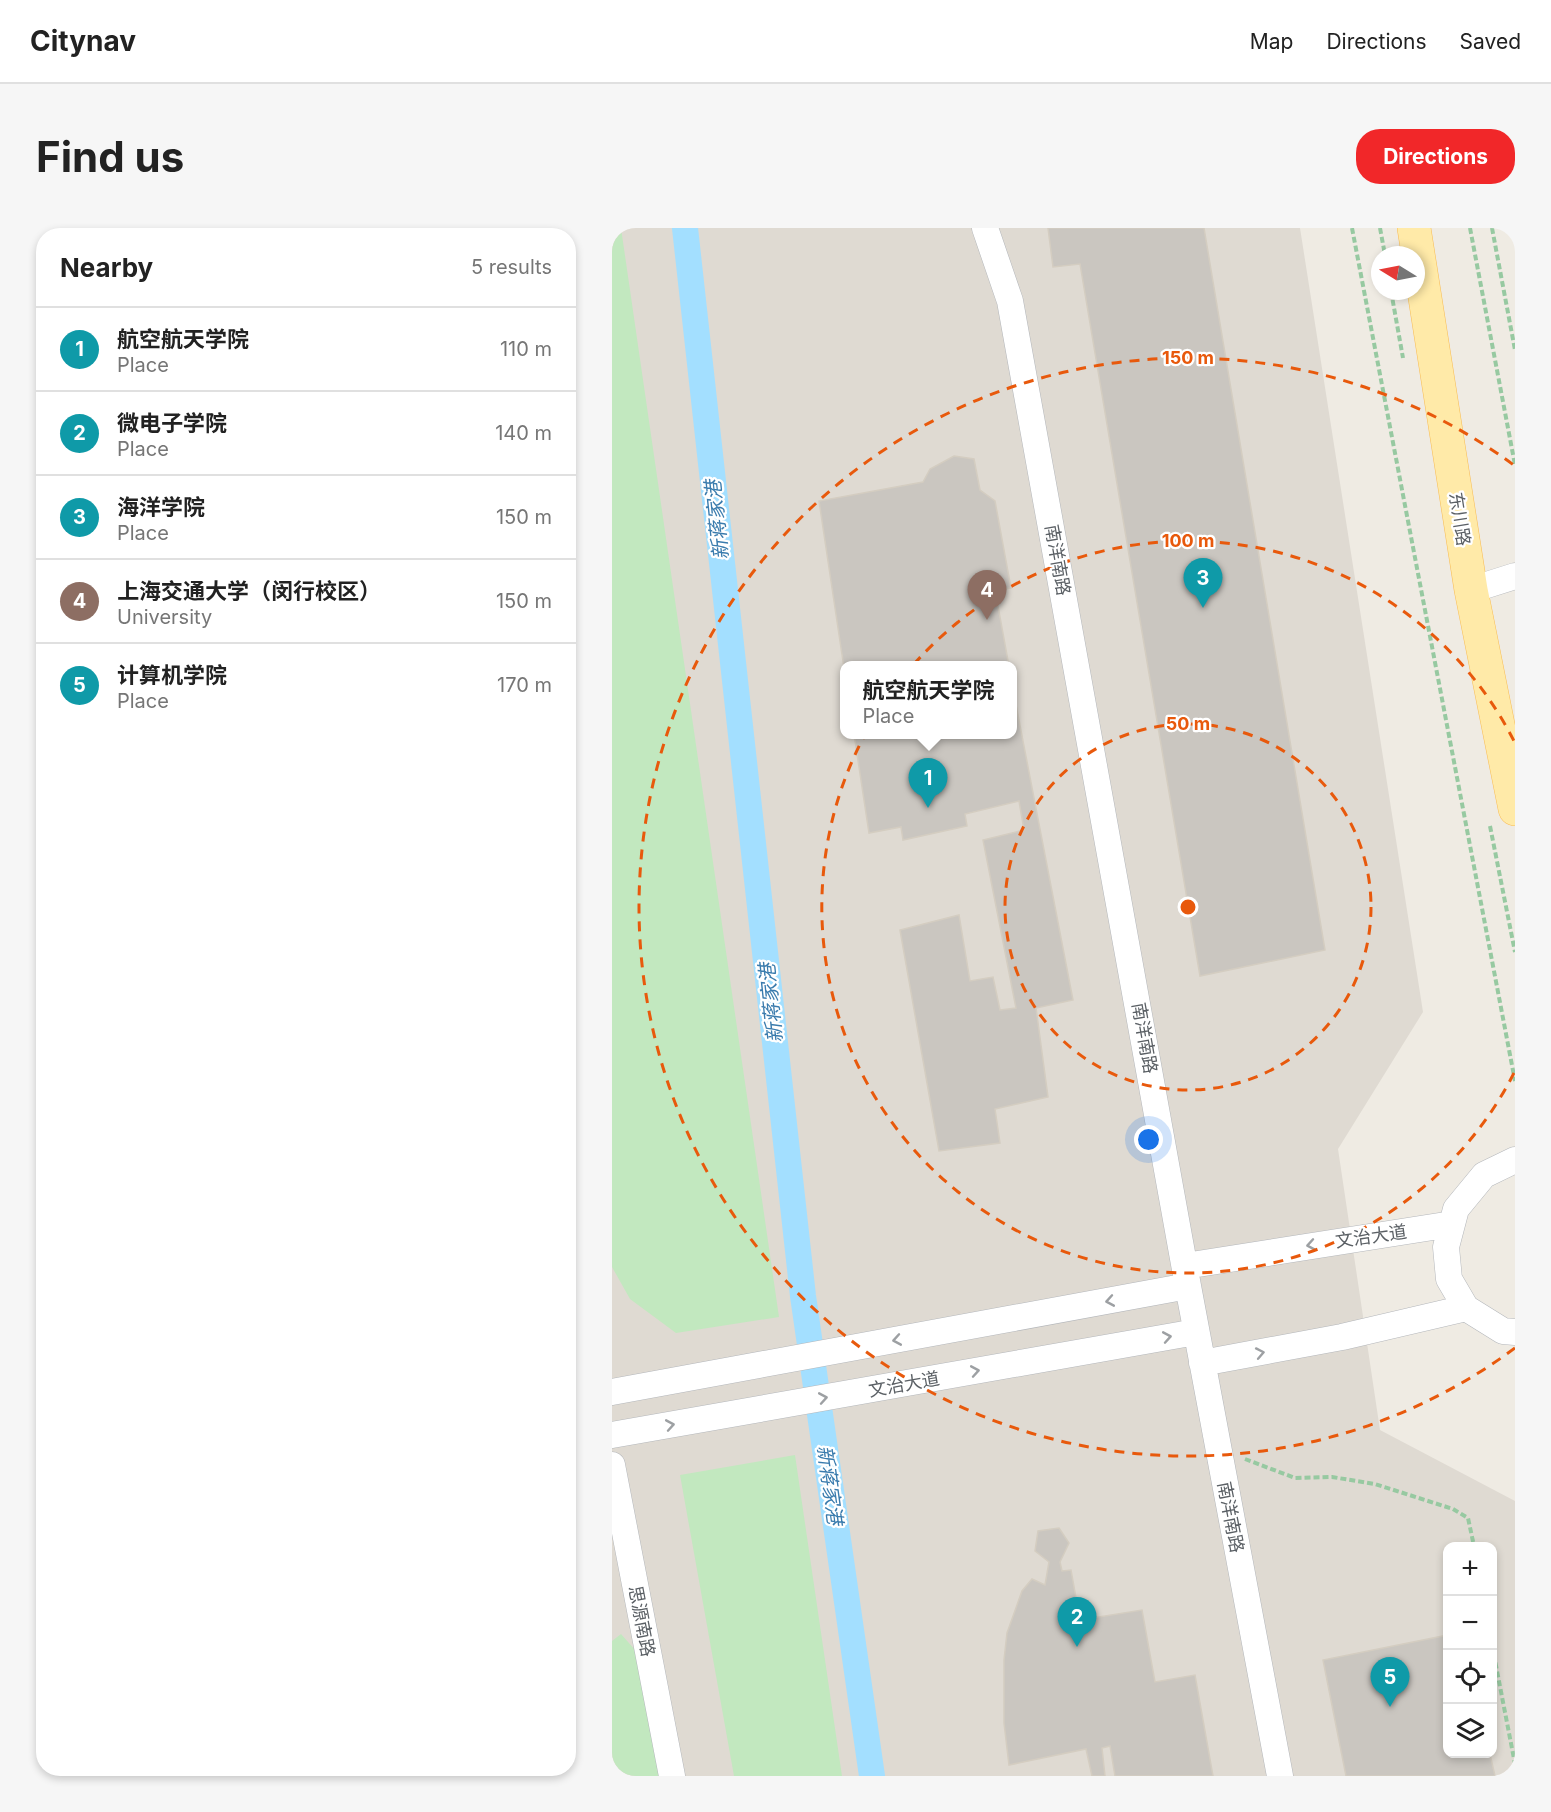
<!DOCTYPE html>
<html lang="en">
<head>
<meta charset="utf-8">
<style>
	body { margin:0; font-family:Inter,"Noto Sans SC",sans-serif; background:#f6f6f6; color:#222 }
	.controls { position:absolute; right:18px; bottom:18px; display:grid; overflow:hidden; border-radius:12px; box-shadow:0 3px 9px #0003 }
	.controls button { width:54px; height:54px; display:grid; place-items:center; padding:0; border:0; border-bottom:2px solid #e0e0e0; background:#fff; color:#222; font:30px sans-serif }
	.compass { position:absolute; left:759px; top:18px; width:54px; height:54px; border-radius:50%; background:#fff; box-shadow:0 3px 9px #0003; rotate:280deg }
	.you { position:absolute; left:537px; top:912px; width:21px; height:21px; margin:-15px; border:4px solid #fff; border-radius:50%; background:#1a73e8; box-shadow:0 0 0 9px #1a73e833 }
	.badge { display:grid; place-items:center; width:39px; height:39px; border-radius:50%; background:#f12729; color:#fff; font-size:20px; font-weight:700 }
	.pin { position:absolute; translate:-50% -50px; filter:drop-shadow(0 2px 3px #0008) }
	.pin::after { content:''; position:absolute; top:32px; width:21px; height:18px; background:inherit; clip-path:polygon(0 0,100% 0,50% 100%) }
	.popup { position:absolute; left:228px; top:433px; width:177px; height:78px; box-sizing:border-box; display:grid; place-content:center; border-radius:12px; background:#fff; filter:drop-shadow(0 2px 4px #0005); font-size:20px; white-space:nowrap; color:#767676 }
	.popup b { font-size:22px; color:#222 }
	.popup::after { content:''; position:absolute; left:50%; top:100%; margin-left:-12px; border:12px solid transparent; border-top-color:#fff }
	.list { margin:0; padding:0; list-style:none }
	h2 { display:flex; justify-content:space-between; align-items:center; height:78px; margin:0; padding:0 24px; font-size:26px }
	h2 small { font-size:20px; font-weight:400; color:#767676 }
	.list li { display:grid; grid-template-columns:39px 1fr auto; gap:18px; align-items:center; box-sizing:border-box; height:84px; padding:0 24px; border-top:2px solid #e0e0e0 }
	.list b { display:block; font-size:22px; white-space:nowrap }
	.list p { margin:0; font-size:20px; white-space:nowrap; color:#767676 }
	.list em { font-size:20px; font-style:normal; color:#767676 }
	.icon { flex:none; width:33px; height:33px; fill:none; stroke:currentColor; stroke-width:2; stroke-linecap:round; stroke-linejoin:round }
	.map { position:relative; flex:none; width:903px; height:1548px; overflow:hidden; border-radius:24px }
	header { display:flex; align-items:center; gap:36px; box-sizing:border-box; height:84px; padding:0 30px; background:#fff; border-bottom:2px solid #e0e0e0 }
	header strong { font-size:28px }
	nav { display:flex; gap:33px; margin-inline-start:auto; font-size:21px }
	.intro { display:flex; align-items:center; justify-content:space-between; box-sizing:border-box; height:144px; padding:0 36px }
	h1 { margin:0; font-size:42px }
	.button { padding:15px 27px; border-radius:24px; background:#f12729; color:#fff; font-size:21px; font-weight:700 }
	main { display:flex; gap:36px; padding:0 36px }
	aside { flex:1; background:#fff; border-radius:24px; box-shadow:0 3px 9px #0003 }
	.map>svg:first-child { display:block }
	.education { fill:#dfdad2; fill-rule:evenodd }
	.green { fill:#c2e8bf }
	.lines { fill:none; stroke-linecap:round; stroke-linejoin:round }
	.canal { stroke:#a3dfff; stroke-width:26 }
	.building { fill:#cac6c0; stroke:#d4cdc1; stroke-width:1.5 }
	.minor-casing { stroke:#b4b7bb; stroke-width:27 }
	.major-casing { stroke:#f8bc54; stroke-width:34 }
	.path { stroke:#97c9a1; stroke-width:4; stroke-dasharray:6 3; stroke-linecap:butt }
	.minor { stroke:#fff; stroke-width:26 }
	.major { stroke:#ffeaa8; stroke-width:33 }
	.oneway { stroke:#9da0a3 }
	.ring { fill:none; stroke:#e8590c; stroke-width:3; stroke-dasharray:10 8 }
	.labels { text-anchor:middle; dominant-baseline:central; stroke-width:4.5; stroke-linejoin:round; paint-order:stroke }
	.street-label { font-size:18px; fill:#5b6065; stroke:#fff }
	.water-label { font-size:20px; font-style:italic; fill:#397bad; stroke:#fff }
	.centre { fill:#e8590c; stroke:#fff; stroke-width:3 }
	.ring-label { font-size:18px; text-anchor:middle; font-weight:bold; fill:#e8590c; stroke:#fff; stroke-width:4.5; stroke-linejoin:round; paint-order:stroke }
</style>
</head>
<body>
<header>
<strong>Citynav</strong>
<nav><a>Map</a><a>Directions</a><a>Saved</a></nav>
</header>
<div class="intro"><h1>Find us</h1><a class="button">Directions</a></div>
<main>
<aside>
<h2>Nearby<small>5 results</small></h2>
<ul class="list">
<li><span class="badge" style="background:#0f9aa8">1</span><div><b>航空航天学院</b><p>Place</p></div><em>110 m</em></li>
<li><span class="badge" style="background:#0f9aa8">2</span><div><b>微电子学院</b><p>Place</p></div><em>140 m</em></li>
<li><span class="badge" style="background:#0f9aa8">3</span><div><b>海洋学院</b><p>Place</p></div><em>150 m</em></li>
<li><span class="badge" style="background:#8d6e63">4</span><div><b>上海交通大学（闵行校区）</b><p>University</p></div><em>150 m</em></li>
<li><span class="badge" style="background:#0f9aa8">5</span><div><b>计算机学院</b><p>Place</p></div><em>170 m</em></li>
</ul>
</aside>
<div class="map">
<svg width="903" height="1548" viewBox="0 0 903 1548">
	<rect width="100%" height="100%" fill="#efebe3"/>
	<!-- education -->
	<path class="education" d="M 0,0 L 688,0 L 811,784 L 726,921 L 768,1202 L 903,1273 L 903,1548 L 0,1548 ZM 232,438 L 400,438 L 400,506 L 232,506 ZM 836,1318 L 880,1318 L 880,1526 L 836,1526 Z"/>
	<!-- green -->
	<path class="green" d="M 0,0 L 9,0 L 167,1089 L 64,1105 L 18,1071 L 0,1039 Z
		M 183,1227 L 230,1548 L 122,1548 L 68,1247 Z
		M 9,1406 L 39,1440 L 60,1548 L 0,1548 L 0,1413 Z"/>
	<g class="lines">
		<!-- canal -->
		<path class="canal" d="M 73,0 L 191,1068 L 260,1548"/>
	</g>
	<!-- building -->
	<path class="building" d="M 436,0 L 592,0 L 713,722 L 588,748 L 468,36 L 441,39 Z
		M 342,228 L 362,231 L 368,262 L 383,273 L 399,360 L 383,362 L 397,438 L 232,438 L 232,440 L 207,273 L 311,254 L 318,241 Z
		M 400,456 L 461,772 L 424,780 L 436,869 L 383,881 L 388,915 L 327,923 L 288,702 L 347,687 L 358,753 L 381,749 L 388,782 L 404,780 L 371,612 L 412,602 L 407,573 L 353,586 L 355,598 L 291,612 L 289,599 L 257,605 L 242,506 L 400,506 Z
		M 447,1300 L 457,1315 L 448,1334 L 450,1343 L 459,1342 L 468,1392 L 530,1382 L 543,1454 L 583,1447 L 601,1548 L 503,1548 L 498,1518 L 490,1520 L 493,1548 L 480,1548 L 474,1521 L 397,1537 L 392,1495 L 392,1432 L 395,1405 L 410,1363 L 420,1351 L 433,1357 L 437,1334 L 423,1323 L 426,1303 Z
		M 836,1407 L 836,1526 L 878,1526 L 883,1548 L 734,1548 L 711,1432 Z"/>
	<g class="lines">
		<!-- minor casing -->
		<g class="minor-casing">
			<path id="minor" d="M 373,0 L 398,73 L 576,1058 L 668,1548
				M 859,362 L 903,348
				M 903,932 L 872,947 L 844,981 L 834,1019 L 837,1051 L 854,1080 L 891,1103 L 903,1104
				M 573,1038 L 840,996
				M 590,1135 L 730,1109 L 854,1080
				M 0,1164 L 576,1058
				M 0,1207 L 584,1104
				M 0,1237 L 60,1548"/>
		</g>
		<!-- major casing -->
		<g class="major-casing">
			<path id="major" d="M 802,0 L 859,362 L 903,581"/>
		</g>
		<!-- path -->
		<path class="path" d="M 740,0 L 903,853
			M 768,0 L 773,27
			M 858,0 L 903,237
			M 880,0 L 903,122
			M 779,63 L 791,130
			M 878,598 L 903,724
			M 633,1231 L 683,1250 L 720,1249 L 763,1256 L 841,1281 L 856,1290 L 862,1318
			M 880,1417 L 903,1536"/>
		<!-- minor -->
		<use href="#minor" class="minor"/>
		<!-- major -->
		<use href="#major" class="major"/>
	</g>
	<!-- one-way arrows -->
	<defs><path id="oneway-chevron" d="M-2-3.5L2.5 0L-2 3.5" fill="none" stroke-width="1.6" stroke-linecap="round" stroke-linejoin="round" transform="scale(1.5)"/></defs>
	<g class="oneway">
		<use href="#oneway-chevron" transform="translate(699 1017) rotate(170)"/>
		<use href="#oneway-chevron" transform="translate(498 1073) rotate(170)"/>
		<use href="#oneway-chevron" transform="translate(555 1109) rotate(-10)"/>
		<use href="#oneway-chevron" transform="translate(285 1112) rotate(170)"/>
		<use href="#oneway-chevron" transform="translate(648 1125) rotate(-11)"/>
		<use href="#oneway-chevron" transform="translate(363 1143) rotate(-10)"/>
		<use href="#oneway-chevron" transform="translate(211 1170) rotate(-10)"/>
		<use href="#oneway-chevron" transform="translate(58 1197) rotate(-10)"/>
	</g>
	<!-- distance rings -->
	<g class="ring">
		<circle cx="576" cy="679" r="183"/>
		<path d="M902 845A366 366 0 1 1 902 513"/>
		<path d="M903 1120A549 549 0 1 1 903 238"/>
	</g>
	<g class="labels">
		<!-- street labels -->
		<g class="street-label">
			<text transform="translate(848 291) rotate(81)">东川路</text>
			<text transform="translate(446 332) rotate(80)">南洋南路</text>
			<text transform="translate(533 810) rotate(80)">南洋南路</text>
			<text transform="translate(759 1008) rotate(-8)">文治大道</text>
			<text transform="translate(292 1156) rotate(-10)">文治大道</text>
			<text transform="translate(619 1289) rotate(79)">南洋南路</text>
			<text transform="translate(30 1393) rotate(79)">思源南路</text>
		</g>
		<!-- water labels -->
		<g class="water-label">
			<text transform="translate(105 292) rotate(-96)">新蒋家港</text>
			<text transform="translate(159 775) rotate(-96)">新蒋家港</text>
			<text transform="translate(218 1257) rotate(82)">新蒋家港</text>
		</g>
	</g>
	<circle cx="576" cy="679" r="9" class="centre"/>
	<g class="ring-label">
		<text x="576" y="136">150 m</text>
		<text x="576" y="319">100 m</text>
		<text x="576" y="502">50 m</text>
	</g>
</svg>
<div class="controls">
<button>+</button>
<button>−</button>
<button><svg class="icon" aria-label="locate" viewBox="0 0 24 24"><circle cx="12" cy="12" r="6"/><path d="M12 2v4M12 18v4M2 12h4M18 12h4"/></svg></button>
<button><svg class="icon" aria-label="layers" viewBox="0 0 24 24"><path d="M12 4l9 5-9 5-9-5zM3 14l9 5 9-5"/></svg></button>
</div>
<svg class="compass" viewBox="-18 -18 36 36"><path d="M0-13l5 13h-10z" fill="#e53935"/><path d="M0 13l5-13h-10z" fill="#767676"/></svg>
<div class="you"></div>
<div class="pin badge" style="left:316px;top:580px;background:#0f9aa8">1</div>
<div class="popup"><b>航空航天学院</b>Place</div>
<div class="pin badge" style="left:465px;top:1419px;background:#0f9aa8">2</div>
<div class="pin badge" style="left:591px;top:380px;background:#0f9aa8">3</div>
<div class="pin badge" style="left:375px;top:392px;background:#8d6e63">4</div>
<div class="pin badge" style="left:778px;top:1479px;background:#0f9aa8">5</div>
</div>
</main>
</body>
</html>
